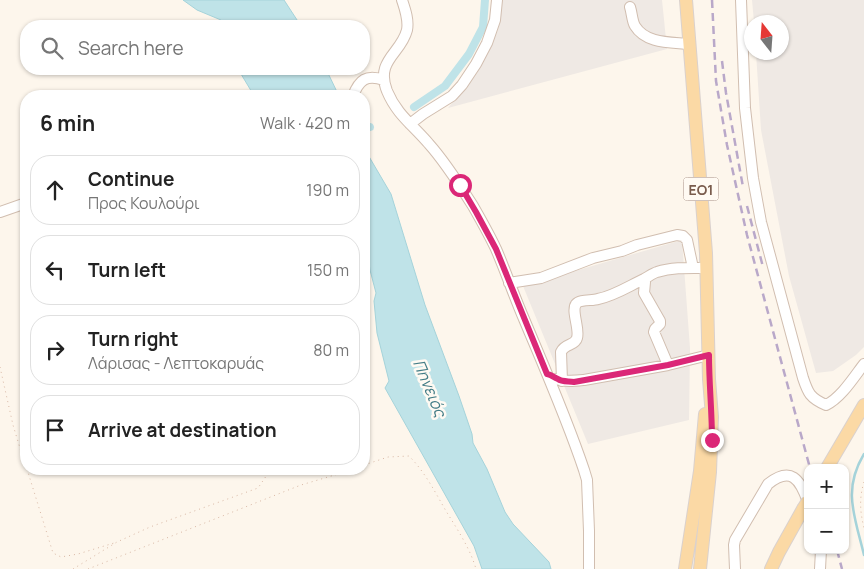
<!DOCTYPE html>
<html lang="en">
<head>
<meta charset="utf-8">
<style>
	body { margin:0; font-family:Manrope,sans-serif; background:#f2f2f2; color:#222 }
	.controls { position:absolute; right:15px; bottom:15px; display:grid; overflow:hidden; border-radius:10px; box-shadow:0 1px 4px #0004 }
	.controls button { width:45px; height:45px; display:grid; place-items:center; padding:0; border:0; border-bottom:1px solid #e0e0e0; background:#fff; color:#222; font:25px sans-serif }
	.compass { position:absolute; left:744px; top:15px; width:45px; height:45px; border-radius:50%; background:#fff; box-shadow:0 1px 4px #0004; rotate:343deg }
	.stop { position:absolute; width:15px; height:15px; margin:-11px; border:4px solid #db2777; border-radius:50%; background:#fff }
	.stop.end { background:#db2777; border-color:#fff; box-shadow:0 1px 5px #0008 }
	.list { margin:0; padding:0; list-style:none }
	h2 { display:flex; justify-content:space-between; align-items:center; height:65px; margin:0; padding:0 20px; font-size:21px }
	h2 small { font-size:16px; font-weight:400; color:#767676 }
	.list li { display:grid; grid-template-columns:32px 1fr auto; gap:15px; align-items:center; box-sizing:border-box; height:70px; margin:0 10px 10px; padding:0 10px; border:1px solid #e0e0e0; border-radius:20px }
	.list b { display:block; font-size:19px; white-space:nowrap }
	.list p { margin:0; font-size:16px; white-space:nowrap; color:#767676 }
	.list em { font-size:16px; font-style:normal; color:#767676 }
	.icon { flex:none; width:28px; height:28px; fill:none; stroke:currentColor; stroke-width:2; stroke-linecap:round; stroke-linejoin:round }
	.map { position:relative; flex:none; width:864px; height:569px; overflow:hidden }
	.search { position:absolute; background:#fff; box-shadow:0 1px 4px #0004; left:20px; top:20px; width:350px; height:55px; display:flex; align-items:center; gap:12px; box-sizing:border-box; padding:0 18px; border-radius:20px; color:#767676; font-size:19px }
	.panel { position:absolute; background:#fff; box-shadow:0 1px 4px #0004; left:20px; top:90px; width:350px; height:385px; border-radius:20px }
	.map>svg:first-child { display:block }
	.industrial { fill:#efe9e4 }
	.water { fill:#bfe3e8; stroke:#a5d3da }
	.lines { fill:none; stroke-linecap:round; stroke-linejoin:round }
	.stream { stroke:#a5d3da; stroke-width:2.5 }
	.canal { stroke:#bfe3e8; stroke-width:8 }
	.minor-casing { stroke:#d1beb0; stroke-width:12 }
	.major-casing { stroke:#dad1cd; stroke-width:14 }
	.path { stroke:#d9b8a5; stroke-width:1; stroke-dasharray:1 4; stroke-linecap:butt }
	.minor { stroke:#fff; stroke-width:10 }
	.major { stroke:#fbd9a5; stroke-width:12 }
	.rail { stroke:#b9a8c9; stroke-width:2.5; stroke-dasharray:8 5; stroke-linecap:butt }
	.major-bridge-casing { stroke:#dad1cd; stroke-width:14; stroke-linecap:butt }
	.major-bridge { stroke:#fbd9a5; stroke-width:12 }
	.route { stroke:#db2777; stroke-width:6 }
	.labels { text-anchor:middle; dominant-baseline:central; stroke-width:5; stroke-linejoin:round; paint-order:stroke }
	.shield { fill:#fffaf3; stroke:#a28b7f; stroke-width:1 }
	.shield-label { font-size:14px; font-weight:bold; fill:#7a5c4d }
	.water-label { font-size:16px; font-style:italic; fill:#437c86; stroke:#fffaf3 }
</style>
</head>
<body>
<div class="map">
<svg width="864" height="569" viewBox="0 0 864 569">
	<rect width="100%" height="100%" fill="#fdf6ec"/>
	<!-- industrial -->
	<path class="industrial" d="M 502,0 L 662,0 L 667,49 L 448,108 L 477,73 L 498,30 Z
		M 752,0 L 864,0 L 864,347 L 856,355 L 833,371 L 816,373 L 789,276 L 761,130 L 756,53 L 782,52 L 782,22 L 754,22 Z
		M 682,240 L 690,348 L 689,420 L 588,444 L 523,286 Z"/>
	<!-- water -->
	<path class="water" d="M 183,0 L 284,0 L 301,26 L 226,26 L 221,20 L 197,10 Z
		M 238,69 L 326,69 L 339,96 L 292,96 L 288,92 L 272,96 L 253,94 Z
		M 364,148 L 391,194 L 425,305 L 459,396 L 472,434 L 473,443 L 487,469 L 505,512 L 513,524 L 549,562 L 551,569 L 482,569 L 474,546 L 385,388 L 389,381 L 377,333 L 374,301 L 376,293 L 370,270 L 367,249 L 364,244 Z"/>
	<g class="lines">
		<!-- stream -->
		<path class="stream" d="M 864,454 C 842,490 855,517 864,555"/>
		<!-- canal -->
		<path class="canal" d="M 414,107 L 445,86 L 469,54 L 483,27 L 485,0
			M 364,129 L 370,127"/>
		<!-- minor casing -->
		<g class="minor-casing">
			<path id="minor" d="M 402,0 C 405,9 409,20 407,30 C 401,54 375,60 387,91 C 397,115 413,125 429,144 C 446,163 459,184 473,206 C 481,220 489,234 496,249 C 506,272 514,296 524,319 C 545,369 567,419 584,470 L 587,480 L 589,531 L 589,569
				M 741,0 L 745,108 L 753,178 L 761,222 L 803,378 C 808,393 810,398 826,405 C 841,398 854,377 864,364
				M 630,7 C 632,13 632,21 635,26 C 646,44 671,42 689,44
				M 353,96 C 359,80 366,74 384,80
				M 410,124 L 423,114 L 452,96 L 462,85 L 476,64 L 487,43 L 495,20 L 497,0
				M 0,212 L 26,203
				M 644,279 L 645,282 L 644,293 L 660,321 L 660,324 L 655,329 L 654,332 L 668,365
				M 509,283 L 541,278 L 593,258 L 622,251 L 637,245 L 677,235 L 683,236 L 687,240 L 693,268
				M 556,379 C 565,382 574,381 584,380 L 668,365 L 709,355
				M 562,381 L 561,352 C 565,343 575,346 577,338 C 580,329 571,311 576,304 C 580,299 592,301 598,299 C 614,296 629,286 644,279 C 648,277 653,273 657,272 C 673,267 690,268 707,268
				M 735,569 L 734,545 L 735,540 L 768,484 C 791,466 800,479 808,502
				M 820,569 L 821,550"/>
		</g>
		<!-- major casing -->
		<g class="major-casing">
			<path id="major" d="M 686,0 L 706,253 L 709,379 L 712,417 L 710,472 L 700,569
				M 827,468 L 864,405
				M 685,569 L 700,471 L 705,414
				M 771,569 L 779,552 L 803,509"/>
		</g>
		<!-- path -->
		<path class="path" d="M 0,367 L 13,425 L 26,468
			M 364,465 L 388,457 L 409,456 C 425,472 435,492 446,511 C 457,529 470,548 476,569
			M 27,469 L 53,553 L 61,557 L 78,554 L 114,543
			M 864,482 C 859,498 860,512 864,528
			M 73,569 L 117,542 L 150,527 L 258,488 L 271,469
			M 88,569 L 301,485 L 355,469"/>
		<!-- minor -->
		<use href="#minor" class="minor"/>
		<!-- major -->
		<use href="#major" class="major"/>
		<!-- rail -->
		<path class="rail" d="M 712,0 L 716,81 L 727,145 L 747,235 L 810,468
			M 722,61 L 726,93 L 743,187
			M 747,206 L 763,267
			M 837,550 L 842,569"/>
		<!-- major-bridge casing -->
		<g class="major-bridge-casing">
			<path id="major-bridge" d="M 803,509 L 808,501"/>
		</g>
		<!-- major-bridge -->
		<use href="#major-bridge" class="major-bridge"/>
	</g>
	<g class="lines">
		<!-- route -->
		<path class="route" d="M 460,185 L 476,212 L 496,249 L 547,374 C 552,375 553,377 558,379 C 562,382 568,381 574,382 L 668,365 L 709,355 C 709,383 712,412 712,440"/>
	</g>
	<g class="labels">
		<!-- shield labels -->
		<rect class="shield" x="683.5" y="177.5" width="35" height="23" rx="4"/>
		<g class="shield-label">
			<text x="701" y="189">ΕΟ1</text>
		</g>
		<!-- water labels -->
		<g class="water-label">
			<text transform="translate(430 388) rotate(67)">Πηνειός</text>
		</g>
	</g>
</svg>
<div class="controls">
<button>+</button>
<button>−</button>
</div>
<svg class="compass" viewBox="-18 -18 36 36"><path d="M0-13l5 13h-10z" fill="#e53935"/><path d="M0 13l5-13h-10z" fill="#767676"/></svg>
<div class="stop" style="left:460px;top:185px"></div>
<div class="stop end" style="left:712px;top:440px"></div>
<div class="search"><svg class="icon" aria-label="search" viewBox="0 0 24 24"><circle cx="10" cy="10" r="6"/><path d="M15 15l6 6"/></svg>Search here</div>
<section class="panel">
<h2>6 min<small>Walk · 420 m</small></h2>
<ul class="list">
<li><svg class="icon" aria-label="ahead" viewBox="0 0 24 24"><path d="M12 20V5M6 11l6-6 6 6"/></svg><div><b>Continue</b><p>Προς Κουλούρι</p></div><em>190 m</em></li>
<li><svg class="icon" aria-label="left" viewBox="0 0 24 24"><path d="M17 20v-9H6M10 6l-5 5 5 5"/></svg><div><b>Turn left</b></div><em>150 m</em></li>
<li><svg class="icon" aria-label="right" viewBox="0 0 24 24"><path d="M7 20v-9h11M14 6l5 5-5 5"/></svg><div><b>Turn right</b><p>Λάρισας - Λεπτοκαρυάς</p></div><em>80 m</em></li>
<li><svg class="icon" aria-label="arrive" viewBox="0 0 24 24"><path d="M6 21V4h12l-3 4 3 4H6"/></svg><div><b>Arrive at destination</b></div></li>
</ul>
</section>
</div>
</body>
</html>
